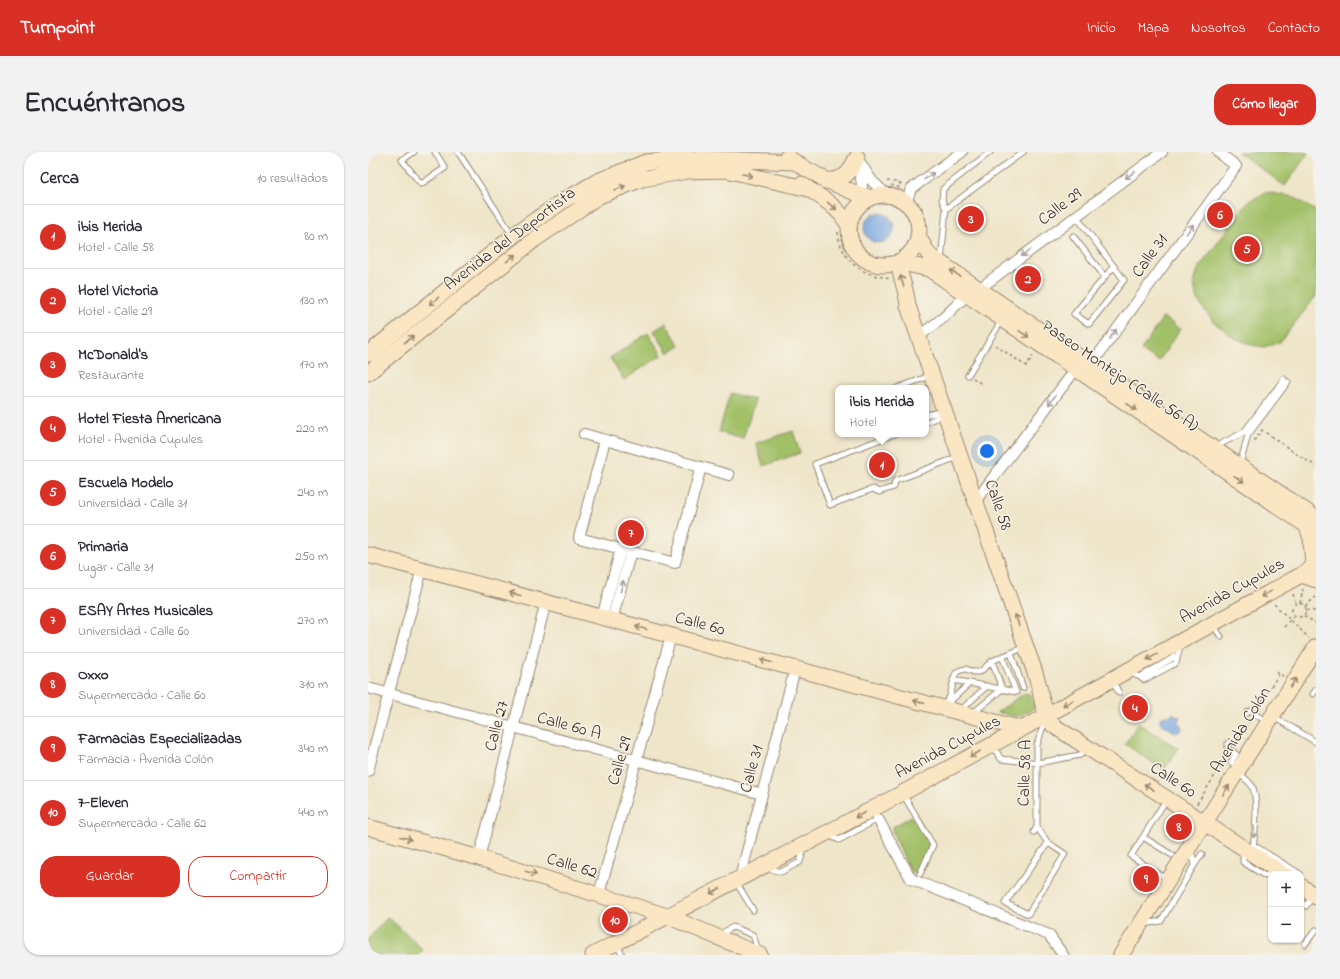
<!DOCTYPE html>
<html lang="es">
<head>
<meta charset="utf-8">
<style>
	body { margin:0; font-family:"Indie Flower",sans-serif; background:#f2f2f3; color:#2b2b33 }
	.controls { position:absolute; right:12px; bottom:12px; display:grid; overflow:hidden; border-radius:8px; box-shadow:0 1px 3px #0004 }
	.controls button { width:36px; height:36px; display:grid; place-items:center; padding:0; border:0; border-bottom:1px solid #e1e1e2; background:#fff; color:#2b2b33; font:20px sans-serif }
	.you { position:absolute; left:619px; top:299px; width:14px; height:14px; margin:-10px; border:3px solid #fff; border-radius:50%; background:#1a73e8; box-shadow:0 0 0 6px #1a73e833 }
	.badge { display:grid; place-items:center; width:26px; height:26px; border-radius:50%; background:#d93025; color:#fff; font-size:13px; font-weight:700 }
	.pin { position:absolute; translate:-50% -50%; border:2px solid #fff; box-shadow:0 1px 4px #0006 }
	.popup { position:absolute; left:467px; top:233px; width:94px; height:52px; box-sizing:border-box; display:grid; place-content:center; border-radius:8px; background:#fff; filter:drop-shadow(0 1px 3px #0005); font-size:13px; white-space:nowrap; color:#7c7c81 }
	.popup b { font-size:15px; color:#2b2b33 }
	.popup::after { content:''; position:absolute; left:50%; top:100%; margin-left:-8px; border:8px solid transparent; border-top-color:#fff }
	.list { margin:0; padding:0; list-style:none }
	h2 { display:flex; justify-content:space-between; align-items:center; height:52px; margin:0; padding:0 16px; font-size:17px }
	h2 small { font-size:13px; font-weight:400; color:#7c7c81 }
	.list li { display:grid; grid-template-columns:26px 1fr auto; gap:12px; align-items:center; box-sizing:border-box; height:64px; padding:0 16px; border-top:1px solid #e1e1e2 }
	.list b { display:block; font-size:15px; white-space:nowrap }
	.list p { margin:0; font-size:13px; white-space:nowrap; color:#7c7c81 }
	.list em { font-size:13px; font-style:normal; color:#7c7c81 }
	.actions { display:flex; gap:8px; padding:12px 16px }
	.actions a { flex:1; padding:9px 0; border:1px solid #d93025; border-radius:16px; text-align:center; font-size:14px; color:#d93025 }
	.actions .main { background:#d93025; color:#fff }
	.map { position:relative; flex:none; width:948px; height:803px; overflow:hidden; border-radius:16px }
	header { display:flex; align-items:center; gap:24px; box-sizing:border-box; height:56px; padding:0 20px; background:#d93025; color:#fff }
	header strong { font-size:19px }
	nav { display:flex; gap:22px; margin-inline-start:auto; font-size:14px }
	.intro { display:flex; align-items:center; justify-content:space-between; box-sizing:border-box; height:96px; padding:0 24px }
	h1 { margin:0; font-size:28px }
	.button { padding:10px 18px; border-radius:16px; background:#d93025; color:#fff; font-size:14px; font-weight:700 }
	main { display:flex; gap:24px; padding:0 24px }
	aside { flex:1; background:#fff; border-radius:16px; box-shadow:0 1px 3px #0004 }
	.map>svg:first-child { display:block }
	.green { fill:#a2c068; stroke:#6e7543 }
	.water { fill:#75a3de; stroke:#58667e }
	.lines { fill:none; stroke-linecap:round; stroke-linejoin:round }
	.lane-casing { stroke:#958874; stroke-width:7 }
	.street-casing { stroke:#958874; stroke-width:12 }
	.secondary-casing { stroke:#958874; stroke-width:17 }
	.path { stroke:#958874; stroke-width:1.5; stroke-dasharray:3 3; stroke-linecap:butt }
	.lane { stroke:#fff; stroke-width:5 }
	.street { stroke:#fff; stroke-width:10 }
	.secondary { stroke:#fbe6c4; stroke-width:15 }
	.oneway { stroke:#9b8871 }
	.oneway2 { stroke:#a79f9a }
	.labels { text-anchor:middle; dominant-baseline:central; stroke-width:3; stroke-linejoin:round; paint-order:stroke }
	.street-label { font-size:17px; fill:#3b2a1e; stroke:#f7f3e8 }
</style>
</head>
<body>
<header>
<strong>Turnpoint</strong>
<nav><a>Inicio</a><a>Mapa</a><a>Nosotros</a><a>Contacto</a></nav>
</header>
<div class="intro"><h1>Encuéntranos</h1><a class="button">Cómo llegar</a></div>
<main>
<aside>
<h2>Cerca<small>10 resultados</small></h2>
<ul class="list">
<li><span class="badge">1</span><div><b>ibis Merida</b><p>Hotel · Calle 58</p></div><em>80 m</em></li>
<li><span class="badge">2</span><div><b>Hotel Victoria</b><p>Hotel · Calle 29</p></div><em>130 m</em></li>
<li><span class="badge">3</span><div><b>McDonald's</b><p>Restaurante</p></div><em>170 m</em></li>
<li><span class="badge">4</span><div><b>Hotel Fiesta Americana</b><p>Hotel · Avenida Cupules</p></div><em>220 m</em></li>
<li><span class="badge">5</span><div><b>Escuela Modelo</b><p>Universidad · Calle 31</p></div><em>240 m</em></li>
<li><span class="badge">6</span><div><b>Primaria</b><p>Lugar · Calle 31</p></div><em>250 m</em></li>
<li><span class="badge">7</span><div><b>ESAY Artes Musicales</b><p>Universidad · Calle 60</p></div><em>270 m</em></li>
<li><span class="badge">8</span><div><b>Oxxo</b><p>Supermercado · Calle 60</p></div><em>310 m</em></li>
<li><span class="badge">9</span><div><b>Farmacias Especializadas</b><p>Farmacia · Avenida Colón</p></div><em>340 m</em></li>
<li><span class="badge">10</span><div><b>7-Eleven</b><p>Supermercado · Calle 62</p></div><em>440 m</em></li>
</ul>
<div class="actions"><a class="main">Guardar</a><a>Compartir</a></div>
</aside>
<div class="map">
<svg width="948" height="803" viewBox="0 0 948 803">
	<rect width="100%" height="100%" fill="#f7f3e8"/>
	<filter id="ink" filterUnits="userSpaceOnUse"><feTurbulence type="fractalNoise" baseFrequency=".025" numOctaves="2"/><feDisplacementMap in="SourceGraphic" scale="8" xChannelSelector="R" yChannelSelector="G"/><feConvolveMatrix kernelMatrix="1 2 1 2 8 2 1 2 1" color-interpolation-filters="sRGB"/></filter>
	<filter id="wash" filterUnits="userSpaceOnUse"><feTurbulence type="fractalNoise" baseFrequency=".012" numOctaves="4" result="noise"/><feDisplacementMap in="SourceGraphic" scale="16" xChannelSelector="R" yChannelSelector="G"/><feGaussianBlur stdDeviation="0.9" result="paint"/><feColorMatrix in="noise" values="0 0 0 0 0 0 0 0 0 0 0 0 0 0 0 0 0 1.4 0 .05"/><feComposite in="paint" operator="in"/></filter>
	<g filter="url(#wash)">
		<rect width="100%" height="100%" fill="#efe5c9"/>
		<!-- green -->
		<path class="green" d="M 870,0 L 941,0 L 917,34 Z
			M 898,40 L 926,45 L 948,59 L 948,144 L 912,190 L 896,195 L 883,193 L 865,185 L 847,171 L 834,155 L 828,144 L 826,131 L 830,117 L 880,50 Z
			M 795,165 L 812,177 L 791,209 L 773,198 Z
			M 298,171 L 312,194 L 300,201 L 286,179 Z
			M 280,181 L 294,203 L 256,228 L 242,206 Z
			M 362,241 L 387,248 L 375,287 L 351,280 Z
			M 425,279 L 432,301 L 395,314 L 388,291 Z
			M 657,541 L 663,543 L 667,556 L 649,565 L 629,560 Z
			M 770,571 L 810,596 L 796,618 L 757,592 Z
			M 547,662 L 565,693 L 552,722 L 542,719 L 525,681 L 525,675 Z
			M 20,765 L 55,798 L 50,803 L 0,803 L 0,787 Z"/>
		<!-- water -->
		<path class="water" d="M496 76a15 15 0 1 1 30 0a15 15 0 1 1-30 0Z
			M 804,561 L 813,566 L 810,570 L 813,573 L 814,578 L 808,581 L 793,572 L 792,567 L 793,565 L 796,565 L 798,563 L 801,565 Z"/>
	</g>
	<g filter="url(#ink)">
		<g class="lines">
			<!-- lane casing -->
			<g class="lane-casing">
				<path id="lane" d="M 46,0 L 34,8 L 53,32 L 77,16 L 67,0
					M 90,0 L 145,84
					M 578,57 L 655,0
					M 708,64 L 756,128 L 721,172 L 706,162 L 746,114
					M 705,84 L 737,125
					M 573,109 L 578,57 L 574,48 L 575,37 L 622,0
					M 600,223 L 634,168
					M 529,236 L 562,224
					M 558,263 L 576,259
					M 558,270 L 576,263
					M 527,282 L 447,312 L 462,353 L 505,337 L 511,340 L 526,335 L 527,329 L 590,305
					M 847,295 L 876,280 L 916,227
					M 872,312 L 880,283 L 920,230
					M 846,474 L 853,485
					M 643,501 L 655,536
					M 634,504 L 648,540
					M 762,521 L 772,525 L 776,528 L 808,511 L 812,494
					M 772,525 L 810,503
					M 585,528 L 648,540
					M 744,528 L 751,541
					M 945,542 L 948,538
					M 578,553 L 602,531
					M 576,554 L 582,544 L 587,523 L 589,520 L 593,518 L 598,517 L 606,520 L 612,520 L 624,509 L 657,495
					M 593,558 L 619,534
					M 879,561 L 882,559 L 898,569
					M 604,562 L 634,537 L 624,509
					M 906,565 L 948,590
					M 860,591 L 860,597 L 868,602 L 863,610 L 870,614
					M 625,594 L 633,607 L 670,611 L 712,603 L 718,597
					M 870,621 C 875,625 881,629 884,634 C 891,647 887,685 884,700
					M 535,642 L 565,693 L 552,722
					M 798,648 L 763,704 L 800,728
					M 669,675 L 680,691
					M 666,680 L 669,675 L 669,593 L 677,568
					M 460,683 L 471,688 L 510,667 L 510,665
					M 775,685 L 804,703
					M 680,691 L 697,702 L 660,762 L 637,751 Z
					M 885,693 L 932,722
					M 875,699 L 875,710 L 897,724 L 907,720
					M 827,712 L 834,702
					M 399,716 L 413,720 L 432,710 L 436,697
					M 368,730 L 385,758
					M 933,750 L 938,754 L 945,744
					M 776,772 L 793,769 L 827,712 L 823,699
					M 351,783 L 365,775 L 385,783 L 390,798
					M 249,792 L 254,803
					M 937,792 L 948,778
					M 947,803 L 948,802"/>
			</g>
			<!-- street casing -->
			<g class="street-casing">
				<path id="street" d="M 489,4 L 494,32 L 492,53
					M 493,12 L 504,29 L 520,44
					M 539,53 L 540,45 L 543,37 L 594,0
					M 611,137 L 794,0
					M 551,184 L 575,166 L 599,143
					M 723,213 L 868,14 L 850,0
					M 216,282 L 361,323
					M 237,288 L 211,386 L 307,411 L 333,315
					M 608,348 L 708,217
					M 234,465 L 253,397
					M 244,468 L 263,399
					M 0,536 L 394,642
					M 0,619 L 54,417
					M 510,667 L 543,727 L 681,783 L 695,803
					M 111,706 L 178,450
					M 372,726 L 427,517
					M 231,742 L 303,484"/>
			</g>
			<!-- secondary casing -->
			<g class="secondary-casing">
				<path id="secondary" d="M 419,5 C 446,23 471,36 502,46
					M 457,29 C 479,27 480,23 489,5
					M 433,32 C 450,43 471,55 481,74
					M481 78a35 35 0 1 1 70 0a35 35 0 1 1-70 0Z
					M 550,84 L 561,103 L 948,366
					M 0,202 L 150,80 L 195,49 L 230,29 L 278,10 L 320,6 L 426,10
					M 0,221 L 166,88 L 231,44 L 274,27 L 319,19 L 358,18 L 441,37
					M 938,372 L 943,386 L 945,414
					M 0,403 L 654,577
					M 933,423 L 948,428
					M 0,675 L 111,706 L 299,764 L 392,803
					M 915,722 L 837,671 L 686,574 C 675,564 674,545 670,531 C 667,519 662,507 658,495 L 540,154 C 539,139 532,125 530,110 L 561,117 L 948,380
					M 933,734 L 948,745
					M 225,803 L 514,652 L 661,573 L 933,423 L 948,412
					M 753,803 L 948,495"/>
			</g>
			<!-- path -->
			<path class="path" d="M 519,29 L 528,30 L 535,33
				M 523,33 L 533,36
				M 549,50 L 555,58 L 560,77
				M489 78a27 27 0 1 1 54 0a27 27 0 1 1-54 0Z
				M 470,80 C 471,99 484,116 503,122 C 509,125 515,124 521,127
				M 627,193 L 658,214 L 665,204
				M 605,226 L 615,233
				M 886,289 L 894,278 L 930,303 L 948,314
				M 925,442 L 928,452
				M924 458a7 7 0 1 1 14 0a7 7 0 1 1-14 0Z
				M 932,451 L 935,437
				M 906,452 L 941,486
				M 937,454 L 948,445
				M 938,458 L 948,459
				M 936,464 L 948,471
				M 916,475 L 926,464
				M 908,520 L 915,524
				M 890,555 L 911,522
				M 607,588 L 607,576
				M 868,591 L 883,567
				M 829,652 L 856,609"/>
			<!-- lane -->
			<use href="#lane" class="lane"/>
			<!-- street -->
			<use href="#street" class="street"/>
			<!-- secondary -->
			<use href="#secondary" class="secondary"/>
		</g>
		<!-- one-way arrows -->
		<defs><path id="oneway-shaft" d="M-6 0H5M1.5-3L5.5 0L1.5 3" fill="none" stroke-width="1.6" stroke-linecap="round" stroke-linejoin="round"/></defs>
		<g class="oneway">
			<use href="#oneway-shaft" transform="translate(379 23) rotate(12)"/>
			<use href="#oneway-shaft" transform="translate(252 36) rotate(-22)"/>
			<use href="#oneway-shaft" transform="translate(464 54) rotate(39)"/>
			<use href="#oneway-shaft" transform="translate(143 106) rotate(-39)"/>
			<use href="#oneway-shaft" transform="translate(587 121) rotate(-146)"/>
			<use href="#oneway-shaft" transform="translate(534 129) rotate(-106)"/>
			<use href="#oneway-shaft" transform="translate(66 149) rotate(141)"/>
			<use href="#oneway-shaft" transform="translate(656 182) rotate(34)"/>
			<use href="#oneway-shaft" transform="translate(41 187) rotate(-39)"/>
			<use href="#oneway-shaft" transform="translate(764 255) rotate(34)"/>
			<use href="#oneway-shaft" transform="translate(871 327) rotate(34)"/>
			<use href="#oneway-shaft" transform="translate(147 442) rotate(-165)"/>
			<use href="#oneway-shaft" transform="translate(898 442) rotate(151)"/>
			<use href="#oneway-shaft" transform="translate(649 468) rotate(-109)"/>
			<use href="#oneway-shaft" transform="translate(273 476) rotate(-165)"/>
			<use href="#oneway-shaft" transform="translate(784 505) rotate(151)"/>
			<use href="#oneway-shaft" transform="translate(398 509) rotate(-165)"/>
			<use href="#oneway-shaft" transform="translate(925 531) rotate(-58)"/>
			<use href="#oneway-shaft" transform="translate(551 550) rotate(-165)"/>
			<use href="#oneway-shaft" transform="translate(700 551) rotate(151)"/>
			<use href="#oneway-shaft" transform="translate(607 602) rotate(152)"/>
			<use href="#oneway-shaft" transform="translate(781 635) rotate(-147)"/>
			<use href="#oneway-shaft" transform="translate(858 638) rotate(-57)"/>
			<use href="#oneway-shaft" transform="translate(492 663) rotate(153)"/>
			<use href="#oneway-shaft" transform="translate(38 686) rotate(15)"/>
			<use href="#oneway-shaft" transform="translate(163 721) rotate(17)"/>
			<use href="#oneway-shaft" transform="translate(347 739) rotate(153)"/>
		</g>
		<g class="oneway2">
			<use href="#oneway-shaft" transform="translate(762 23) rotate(143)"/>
			<use href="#oneway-shaft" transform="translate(561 24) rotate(-36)"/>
			<use href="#oneway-shaft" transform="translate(822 77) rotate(-54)"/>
			<use href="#oneway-shaft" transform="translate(658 101) rotate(143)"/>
			<use href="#oneway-shaft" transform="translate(745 182) rotate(-54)"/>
			<use href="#oneway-shaft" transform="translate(684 248) rotate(127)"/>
			<use href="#oneway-shaft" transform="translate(254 434) rotate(-75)"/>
			<use href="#oneway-shaft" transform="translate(886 680) rotate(92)"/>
		</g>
	</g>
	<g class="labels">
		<!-- street labels -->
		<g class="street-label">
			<text transform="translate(692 55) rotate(-37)">Calle 29</text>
			<text transform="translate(142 87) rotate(-37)">Avenida del Deportista</text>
			<text transform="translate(782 104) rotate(-54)">Calle 31</text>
			<text transform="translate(752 224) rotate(34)">Paseo Montejo (Calle 56 A)</text>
			<text transform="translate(630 353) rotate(71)">Calle 58</text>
			<text transform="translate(864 439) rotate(-29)">Avenida Cupules</text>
			<text transform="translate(332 472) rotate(15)">Calle 60</text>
			<text transform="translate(129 574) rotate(-75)">Calle 27</text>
			<text transform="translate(201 574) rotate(15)">Calle 60 A</text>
			<text transform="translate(873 578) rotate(-58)">Avenida Colón</text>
			<text transform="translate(580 595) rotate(-28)">Avenida Cupules</text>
			<text transform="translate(252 609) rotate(-74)">Calle 29</text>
			<text transform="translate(384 617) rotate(-75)">Calle 31</text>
			<text transform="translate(657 621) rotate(-88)">Calle 58 A</text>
			<text transform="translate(805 628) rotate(33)">Calle 60</text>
			<text transform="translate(204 714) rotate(17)">Calle 62</text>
		</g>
	</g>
</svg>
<div class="controls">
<button>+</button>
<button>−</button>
</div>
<div class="you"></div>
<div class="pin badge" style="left:514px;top:313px">1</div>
<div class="popup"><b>ibis Merida</b>Hotel</div>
<div class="pin badge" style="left:660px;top:127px">2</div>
<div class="pin badge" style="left:603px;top:67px">3</div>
<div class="pin badge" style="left:767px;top:556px">4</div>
<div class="pin badge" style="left:879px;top:97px">5</div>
<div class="pin badge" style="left:852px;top:63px">6</div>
<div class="pin badge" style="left:263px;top:381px">7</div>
<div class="pin badge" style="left:811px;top:675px">8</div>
<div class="pin badge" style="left:778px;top:727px">9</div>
<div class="pin badge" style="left:247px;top:768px">10</div>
</div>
</main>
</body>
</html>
